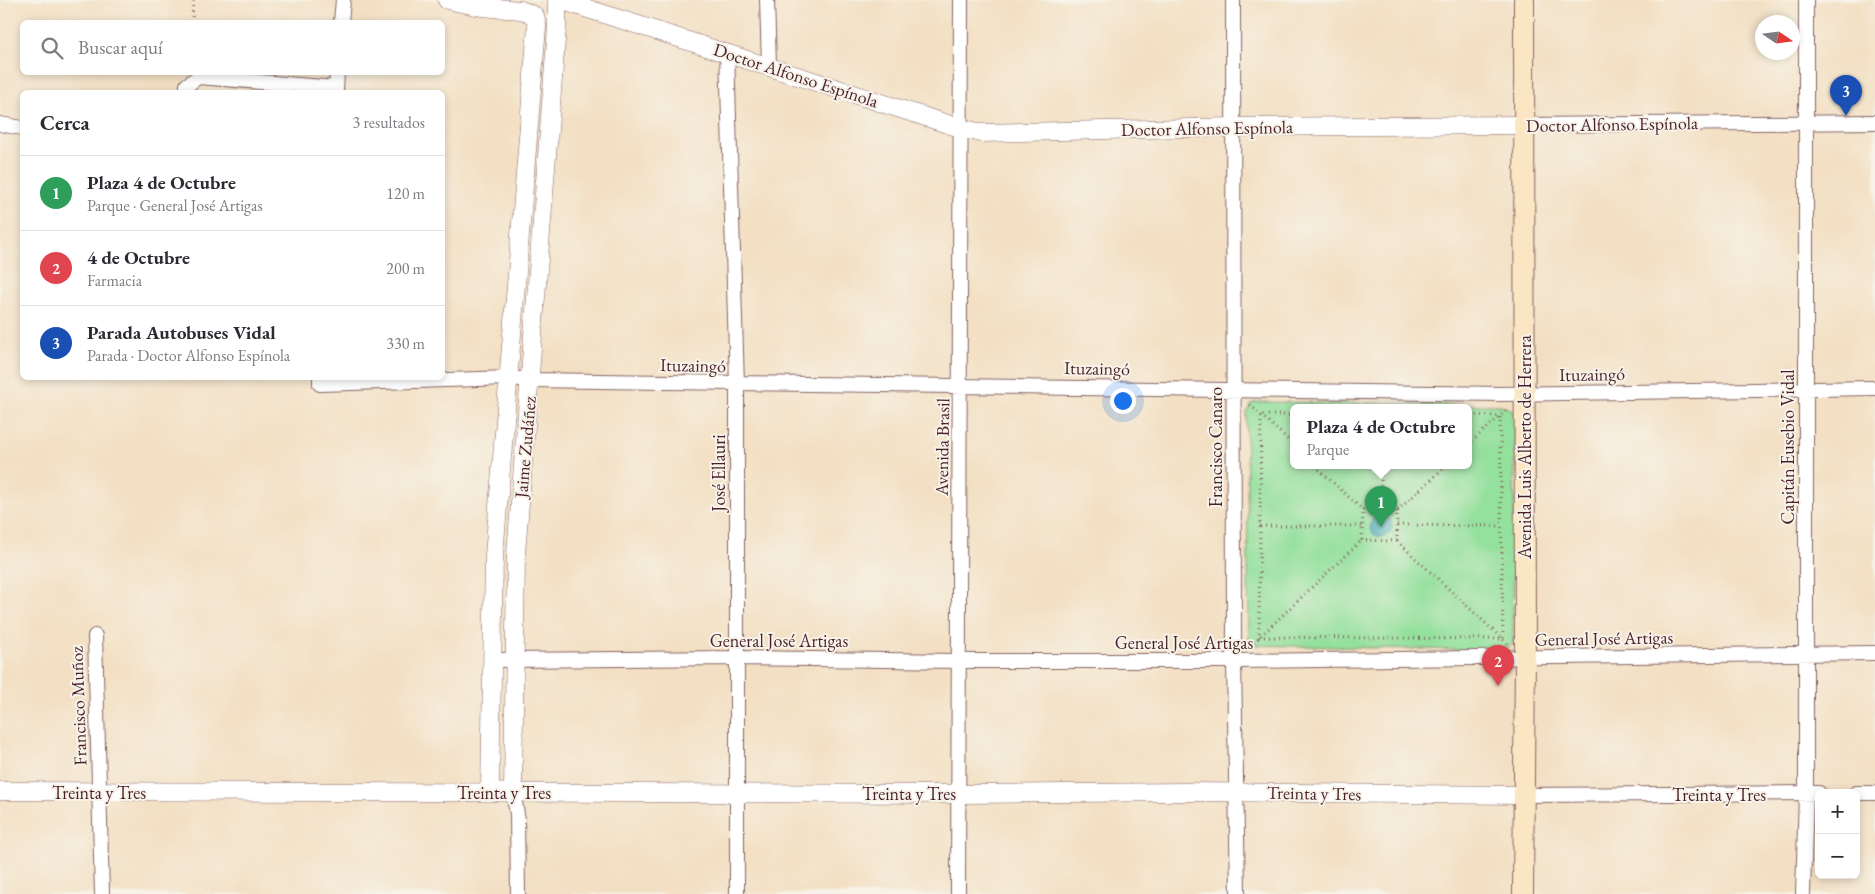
<!DOCTYPE html>
<html lang="es">
<head>
<meta charset="utf-8">
<style>
	body { margin:0; font-family:"EB Garamond",serif; background:#f7f7f7; color:#2b2b33 }
	.controls { position:absolute; right:15px; bottom:15px; display:grid; overflow:hidden; border-radius:8px; box-shadow:0 2px 8px #0003 }
	.controls button { width:45px; height:45px; display:grid; place-items:center; padding:0; border:0; border-bottom:1px solid #e1e1e2; background:#fff; color:#2b2b33; font:25px sans-serif }
	.compass { position:absolute; left:1755px; top:15px; width:45px; height:45px; border-radius:50%; background:#fff; box-shadow:0 2px 8px #0003; rotate:103deg }
	.you { position:absolute; left:1122px; top:400px; width:18px; height:18px; margin:-12px; border:4px solid #fff; border-radius:50%; background:#1a73e8; box-shadow:0 0 0 8px #1a73e833 }
	.badge { display:grid; place-items:center; width:32px; height:32px; border-radius:50%; background:#d1495b; color:#fff; font-size:16px; font-weight:700 }
	.pin { position:absolute; translate:-50% -41px; filter:drop-shadow(0 1px 2px #0008) }
	.pin::after { content:''; position:absolute; top:26px; width:18px; height:15px; background:inherit; clip-path:polygon(0 0,100% 0,50% 100%) }
	.popup { position:absolute; left:1290px; top:404px; width:182px; height:65px; box-sizing:border-box; display:grid; place-content:center; border-radius:8px; background:#fff; filter:drop-shadow(0 1px 4px #0005); font-size:16px; white-space:nowrap; color:#7c7c81 }
	.popup b { font-size:19px; color:#2b2b33 }
	.popup::after { content:''; position:absolute; left:50%; top:100%; margin-left:-10px; border:10px solid transparent; border-top-color:#fff }
	.list { margin:0; padding:0; list-style:none }
	h2 { display:flex; justify-content:space-between; align-items:center; height:65px; margin:0; padding:0 20px; font-size:21px }
	h2 small { font-size:16px; font-weight:400; color:#7c7c81 }
	.list li { display:grid; grid-template-columns:32px 1fr auto; gap:15px; align-items:center; box-sizing:border-box; height:75px; padding:0 20px; border-top:1px solid #e1e1e2 }
	.list b { display:block; font-size:19px; white-space:nowrap }
	.list p { margin:0; font-size:16px; white-space:nowrap; color:#7c7c81 }
	.list em { font-size:16px; font-style:normal; color:#7c7c81 }
	.icon { flex:none; width:28px; height:28px; fill:none; stroke:currentColor; stroke-width:2; stroke-linecap:round; stroke-linejoin:round }
	.map { position:relative; flex:none; width:1875px; height:894px; overflow:hidden }
	.search { position:absolute; background:#fff; box-shadow:0 2px 8px #0003; left:20px; top:20px; width:425px; height:55px; display:flex; align-items:center; gap:12px; box-sizing:border-box; padding:0 18px; border-radius:8px; color:#7c7c81; font-size:19px }
	.panel { position:absolute; background:#fff; box-shadow:0 2px 8px #0003; left:20px; top:90px; width:425px; height:290px; border-radius:8px }
	.map>svg:first-child { display:block }
	.green { fill:#94e09d; stroke:#6f8064; fill-rule:evenodd }
	.water { fill:#3ba9ba; stroke:#426472 }
	.lines { fill:none; stroke-linecap:round; stroke-linejoin:round }
	.minor-casing { stroke:#856361; stroke-width:16 }
	.tertiary-casing { stroke:#856361; stroke-width:19 }
	.secondary-casing { stroke:#856361; stroke-width:22 }
	.path { stroke:#856361; stroke-width:3; stroke-dasharray:1 4; stroke-linecap:butt }
	.minor { stroke:#fff; stroke-width:14 }
	.tertiary { stroke:#fff; stroke-width:18 }
	.secondary { stroke:#fbe6c4; stroke-width:20 }
	.labels { text-anchor:middle; dominant-baseline:central; stroke-width:4; stroke-linejoin:round; paint-order:stroke }
	.street-label { font-size:18px; fill:#4a1f2b; stroke:#f7f3e8 }
</style>
</head>
<body>
<div class="map">
<svg width="1875" height="894" viewBox="0 0 1875 894">
	<rect width="100%" height="100%" fill="#f7f3e8"/>
	<filter id="ink" filterUnits="userSpaceOnUse"><feTurbulence type="fractalNoise" baseFrequency=".02" numOctaves="2"/><feDisplacementMap in="SourceGraphic" scale="10" xChannelSelector="R" yChannelSelector="G"/><feConvolveMatrix kernelMatrix="1 2 1 2 8 2 1 2 1" color-interpolation-filters="sRGB"/></filter>
	<filter id="wash" filterUnits="userSpaceOnUse"><feTurbulence type="fractalNoise" baseFrequency=".0096" numOctaves="4" result="noise"/><feDisplacementMap in="SourceGraphic" scale="20" xChannelSelector="R" yChannelSelector="G"/><feGaussianBlur stdDeviation="1.12" result="paint"/><feColorMatrix in="noise" values="0 0 0 0 0 0 0 0 0 0 0 0 0 0 0 0 0 1.4 0 .05"/><feComposite in="paint" operator="in"/></filter>
	<g filter="url(#wash)">
		<rect width="100%" height="100%" fill="#f3e0c4"/>
		<!-- green -->
		<path class="green" d="M 1256,402 L 1501,405 L 1512,410 L 1515,416 L 1513,644 L 1502,651 L 1255,645 L 1249,642 L 1246,413 L 1251,404 ZM 1294,408 L 1468,408 L 1468,466 L 1294,466 Z"/>
		<!-- water -->
		<path class="water" d="M1370 526a11 11 0 1 1 22 0a11 11 0 1 1-22 0Z"/>
	</g>
	<g filter="url(#ink)">
		<g class="lines">
			<!-- minor casing -->
			<g class="minor-casing">
				<path id="minor" d="M 767,0 L 769,65
					M 1233,0 L 1234,661 L 1238,894
					M 341,22 L 343,0
					M 727,52 L 737,385 L 737,894
					M 187,92 L 187,85 L 198,77 L 336,88
					M 336,92 L 337,72
					M 0,124 L 22,128
					M 1522,125 L 1875,122
					M 320,378 L 320,384 L 510,378 L 531,380 L 1500,394 L 1875,388
					M 95,636 L 102,894
					M 493,660 L 737,658 L 958,661 L 1234,661 L 1875,653
					M 513,792 L 517,814 L 518,894
					M 1856,793 L 1875,793
					M 1523,795 L 1819,793
					M 958,894 L 961,0
					M 1803,894 L 1806,793 L 1806,0"/>
			</g>
			<!-- tertiary casing -->
			<g class="tertiary-casing">
				<path id="tertiary" d="M 447,0 L 481,7 L 521,10 L 535,16 L 537,26 L 494,556 L 490,792
					M 560,0 L 960,128 L 982,133 L 1233,127 L 1522,125
					M 0,791 L 958,794 L 1186,792 L 1523,795
					M 513,792 L 516,554 L 557,27 L 557,0"/>
			</g>
			<!-- secondary casing -->
			<g class="secondary-casing">
				<path id="secondary" d="M 1523,894 L 1525,659 L 1524,0"/>
			</g>
			<!-- path -->
			<path class="path" d="M 192,22 L 193,0
				M 1250,405 L 1294,445
				M 1294,415 L 1261,415 L 1259,637 L 1503,639 L 1500,416 L 1468,415
				M 1468,445 L 1507,410
				M 1315,466 L 1363,510
				M 1381,511 L 1381,466
				M 1397,511 L 1397,541 L 1362,540 L 1363,510 L 1397,511 L 1446,466
				M 1397,525 L 1501,526
				M 1260,526 L 1362,526
				M 1397,541 L 1508,644
				M 1250,646 L 1362,540"/>
			<!-- minor -->
			<use href="#minor" class="minor"/>
			<!-- tertiary -->
			<use href="#tertiary" class="tertiary"/>
			<!-- secondary -->
			<use href="#secondary" class="secondary"/>
		</g>
	</g>
	<g class="labels">
		<!-- street labels -->
		<g class="street-label">
			<text transform="translate(796 75) rotate(18)">Doctor Alfonso Espínola</text>
			<text transform="translate(1612 124) rotate(-1)">Doctor Alfonso Espínola</text>
			<text transform="translate(1207 128) rotate(-1)">Doctor Alfonso Espínola</text>
			<text transform="translate(693 365) rotate(1)">Ituzaingó</text>
			<text transform="translate(1097 368) rotate(1)">Ituzaingó</text>
			<text transform="translate(1592 374) rotate(-1)">Ituzaingó</text>
			<text transform="translate(525 447) rotate(-85)">Jaime Zudáñez</text>
			<text transform="translate(942 447) rotate(-89)">Avenida Brasil</text>
			<text transform="translate(1215 447) rotate(-90)">Francisco Canaro</text>
			<text transform="translate(1524 447) rotate(-90)">Avenida Luis Alberto de Herrera</text>
			<text transform="translate(1787 447) rotate(-90)">Capitán Eusebio Vidal</text>
			<text transform="translate(718 473) rotate(-90)">José Ellauri</text>
			<text transform="translate(1604 638) rotate(-1)">General José Artigas</text>
			<text x="779" y="640">General José Artigas</text>
			<text x="1184" y="642">General José Artigas</text>
			<text transform="translate(78 706) rotate(-92)">Francisco Muñoz</text>
			<text x="99" y="792">Treinta y Tres</text>
			<text x="504" y="792">Treinta y Tres</text>
			<text x="909" y="793">Treinta y Tres</text>
			<text transform="translate(1314 793) rotate(1)">Treinta y Tres</text>
			<text x="1719" y="794">Treinta y Tres</text>
		</g>
	</g>
</svg>
<div class="controls">
<button>+</button>
<button>−</button>
</div>
<svg class="compass" viewBox="-18 -18 36 36"><path d="M0-13l5 13h-10z" fill="#e53935"/><path d="M0 13l5-13h-10z" fill="#7c7c81"/></svg>
<div class="you"></div>
<div class="pin badge" style="left:1381px;top:527px;background:#2e9e5b">1</div>
<div class="popup"><b>Plaza 4 de Octubre</b>Parque</div>
<div class="pin badge" style="left:1498px;top:686px;background:#e0444e">2</div>
<div class="pin badge" style="left:1846px;top:116px;background:#1a4fb4">3</div>
<div class="search"><svg class="icon" aria-label="search" viewBox="0 0 24 24"><circle cx="10" cy="10" r="6"/><path d="M15 15l6 6"/></svg>Buscar aquí</div>
<section class="panel">
<h2>Cerca<small>3 resultados</small></h2>
<ul class="list">
<li><span class="badge" style="background:#2e9e5b">1</span><div><b>Plaza 4 de Octubre</b><p>Parque · General José Artigas</p></div><em>120 m</em></li>
<li><span class="badge" style="background:#e0444e">2</span><div><b>4 de Octubre</b><p>Farmacia</p></div><em>200 m</em></li>
<li><span class="badge" style="background:#1a4fb4">3</span><div><b>Parada Autobuses Vidal</b><p>Parada · Doctor Alfonso Espínola</p></div><em>330 m</em></li>
</ul>
</section>
</div>
</body>
</html>
